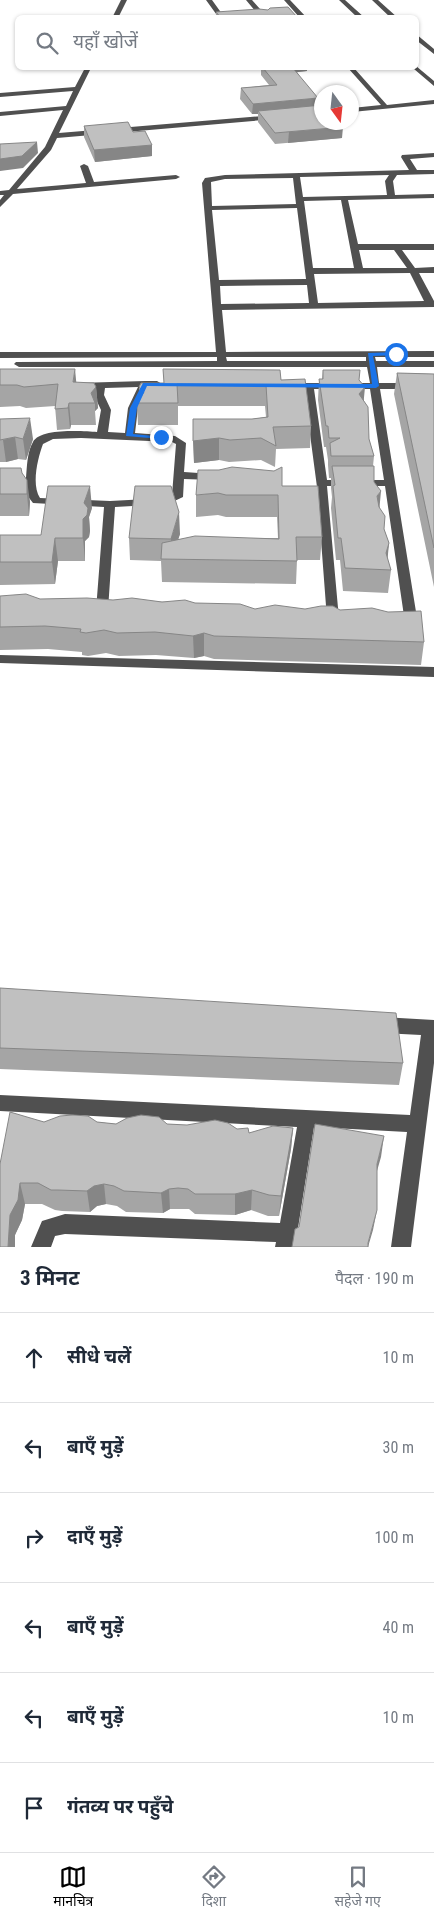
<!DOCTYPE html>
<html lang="hi">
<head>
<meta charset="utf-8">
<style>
	body { margin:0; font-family:"Roboto Condensed","Noto Sans Devanagari",sans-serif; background:#f2f2f3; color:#1f2937 }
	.compass { position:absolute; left:314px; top:85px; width:45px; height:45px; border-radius:50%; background:#fff; box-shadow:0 1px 4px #0004; rotate:165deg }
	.stop { position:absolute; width:15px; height:15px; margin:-11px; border:4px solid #1a73e8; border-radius:50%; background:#fff }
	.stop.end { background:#1a73e8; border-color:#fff; box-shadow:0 1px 5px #0008 }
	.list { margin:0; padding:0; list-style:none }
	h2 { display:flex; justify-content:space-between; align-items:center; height:65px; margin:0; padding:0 20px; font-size:21px }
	h2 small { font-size:16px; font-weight:400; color:#747a83 }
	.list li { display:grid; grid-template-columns:32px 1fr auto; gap:15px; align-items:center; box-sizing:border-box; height:90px; padding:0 20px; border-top:1px solid #e0e1e3 }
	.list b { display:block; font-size:19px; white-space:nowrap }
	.list em { font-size:16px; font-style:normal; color:#747a83 }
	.icon { flex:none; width:28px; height:28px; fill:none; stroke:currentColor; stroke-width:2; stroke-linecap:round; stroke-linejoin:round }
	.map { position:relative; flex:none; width:434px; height:1247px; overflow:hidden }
	.search { position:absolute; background:#fff; box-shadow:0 1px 4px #0004; left:15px; right:15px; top:15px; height:55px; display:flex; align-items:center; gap:12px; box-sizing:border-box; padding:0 18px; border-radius:8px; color:#747a83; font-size:19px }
	.sheet { height:605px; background:#fff }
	nav { display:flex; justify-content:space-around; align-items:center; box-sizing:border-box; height:70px; border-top:1px solid #e0e1e3; background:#fff; font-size:14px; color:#747a83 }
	nav a { display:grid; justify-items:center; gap:2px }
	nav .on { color:#000 }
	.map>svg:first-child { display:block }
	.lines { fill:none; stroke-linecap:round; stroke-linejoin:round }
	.minor { fill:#505050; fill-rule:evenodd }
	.wall { fill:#a5a5a5 }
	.shaded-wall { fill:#868686 }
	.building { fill:#c0c0c0; stroke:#868686 }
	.route { fill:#1a73e8 }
</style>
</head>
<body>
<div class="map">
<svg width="434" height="1247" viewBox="0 0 434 1247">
	<rect width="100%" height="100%" fill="#fff"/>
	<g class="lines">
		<!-- minor -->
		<path class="minor" d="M 121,0 L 127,0 L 118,18 L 112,18 Z
			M 206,0 L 212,0 L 225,18 L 219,18 Z
			M 246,0 L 252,0 L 268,18 L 261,18 Z
			M 284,0 L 290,0 L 307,18 L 300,18 Z
			M 339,0 L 345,0 L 365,18 L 358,18 Z
			M 372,0 L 378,0 L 398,18 L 391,18 Z
			M 416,34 L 434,49 L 434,54 L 416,40 Z
			M 416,66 L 434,81 L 434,86 L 414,69 L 413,68 Z
			M 85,68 L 91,68 L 59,133 L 275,115 L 278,117 L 275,119 L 57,138 L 51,150 L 17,189 L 86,183 L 80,166 L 84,164 L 88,166 L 94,182 L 176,175 L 180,177 L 176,179 L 13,194 L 0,207 L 0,200 L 4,195 L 0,195 L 0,191 L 9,190 L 45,147 L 63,110 L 0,116 L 0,112 L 66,106 L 73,91 L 0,97 L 0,93 L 75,87 Z
			M 348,68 L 354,68 L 387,105 L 434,100 L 434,104 L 352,112 L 352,108 L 381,105 Z
			M 434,153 L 434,157 L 410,159 L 417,170 L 434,170 L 434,174 L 397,175 L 393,181 L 395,195 L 434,194 L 434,198 L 348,200 L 358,244 L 434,244 L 434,250 L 402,250 L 415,268 L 434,267 L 434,273 L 419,273 L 434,301 L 434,307 L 222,310 L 226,352 L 434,351 L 434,357 L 375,357 L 376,361 L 434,361 L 434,367 L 377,367 L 379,383 L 434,383 L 434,389 L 380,389 L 417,618 L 415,621 L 402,626 L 396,622 L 404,616 L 385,486 L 327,486 L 339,619 L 333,623 L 327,619 L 317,487 L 304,389 L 290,389 L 285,386 L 290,383 L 370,383 L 367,367 L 19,367 L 14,364 L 16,362 L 217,361 L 217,357 L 0,358 L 0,352 L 216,352 L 202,183 L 205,178 L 225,175 L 409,170 L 401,157 L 402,155 ZM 389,175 L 385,181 L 387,195 L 303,197 L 300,177 ZM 293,178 L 296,204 L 212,206 L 211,182 L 225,179 ZM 341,200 L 354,268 L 313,268 L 304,201 ZM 297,208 L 306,279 L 219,280 L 212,210 ZM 359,250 L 394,250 L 407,268 L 363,268 ZM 410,273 L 424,301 L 318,303 L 314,274 ZM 307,285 L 309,303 L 221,304 L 220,286 ZM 226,357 L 366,357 L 366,361 L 227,361 ZM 314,389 L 370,389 L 384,480 L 327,480 Z
			M 145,381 L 157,381 L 162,384 L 157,387 L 148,387 L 138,408 L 135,433 L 175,436 L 186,443 L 184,472 L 213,474 L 218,477 L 213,480 L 184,479 L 183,497 L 168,504 L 115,507 L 108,610 L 102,614 L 96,610 L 104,507 L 33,503 L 26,494 L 26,484 L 0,484 L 0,478 L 26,478 C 27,467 27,452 33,442 C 40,428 83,431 97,432 L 101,410 L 94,395 L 95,388 L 77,387 L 77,383 ZM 138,387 L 128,408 L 125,433 L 108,432 L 111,410 L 104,395 L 105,388 ZM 81,438 L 172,442 L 176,444 L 172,495 L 166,498 L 110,501 L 40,498 C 31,485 38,457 43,444 L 53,439 Z
			M 0,655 L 434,667 L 434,677 L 0,663 Z
			M 382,1017 L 434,1020 L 434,1063 L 411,1247 L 391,1247 L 407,1132 L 314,1127 L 295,1247 L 275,1247 L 276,1242 L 65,1234 L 55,1236 L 51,1247 L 31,1247 L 42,1221 L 65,1214 L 280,1223 L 297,1127 L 0,1111 L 0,1095 L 410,1115 L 421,1035 L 382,1033 L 376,1030 L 374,1025 L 376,1020 Z"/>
	</g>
	<!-- wall -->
	<path class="wall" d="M 216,12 L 298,18 L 216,18 Z
		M 259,68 L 307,68 L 307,71 L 297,72 L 317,105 L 342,138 L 275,144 L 258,122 L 258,114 L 252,114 L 240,99 L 241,88 L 269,85 L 261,75 L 261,69 Z
		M 84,126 L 152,145 L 152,156 L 95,162 L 84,137 Z
		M 0,369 L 96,387 L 98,408 L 95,411 L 96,425 L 71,425 L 70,429 L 57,430 L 55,406 L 26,408 L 20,406 L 0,407 Z
		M 323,370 L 359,380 L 364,401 L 369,439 L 374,456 L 373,466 L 374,482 L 384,529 L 389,543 L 387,558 L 391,570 L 388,593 L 343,591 L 340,560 L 336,560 L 331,508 L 332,497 L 331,488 L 331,478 L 329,478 L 328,465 L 328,460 L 326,447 L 324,447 L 318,400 L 319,379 L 322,379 Z
		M 397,373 L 434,374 L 434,587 L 394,394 Z
		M 281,380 L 311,426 L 310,448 L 276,449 L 275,467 L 261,460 L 229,462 L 219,460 L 194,463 L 193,419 L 252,419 L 266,417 L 265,406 L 178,406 L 178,425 L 138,425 L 137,403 L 140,399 L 139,387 L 164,383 Z
		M 0,419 L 33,439 L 26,460 L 18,459 L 6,462 L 0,462 Z
		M 0,468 L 22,473 L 30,502 L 29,516 L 0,516 Z
		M 282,486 L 322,537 L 320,560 L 297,560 L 296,584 L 162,582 L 161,561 L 130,560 L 129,538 L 180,534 L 178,539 L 278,538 L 277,517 L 226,517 L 218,515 L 196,517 L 196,495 Z
		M 92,508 L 89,517 L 90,531 L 89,537 L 85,541 L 85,561 L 58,561 L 55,584 L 0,585 L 0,535 L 41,535 Z
		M 0,596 L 40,599 L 113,600 L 195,603 L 255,609 L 340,610 L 424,642 L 421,665 L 214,659 L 204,656 L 194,658 L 156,655 L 119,656 L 106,653 L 88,656 L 82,655 L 82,652 L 48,649 L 0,650 Z
		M 0,988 L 403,1063 L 399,1085 L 0,1069 Z
		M 44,1122 L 97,1122 L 116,1124 L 167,1124 L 237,1129 L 249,1133 L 293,1128 L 291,1149 L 279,1216 L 268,1216 L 251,1210 L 235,1215 L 195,1214 L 189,1209 L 170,1209 L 163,1213 L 126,1212 L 117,1206 L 106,1204 L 97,1206 L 90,1212 L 62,1211 L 55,1210 L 42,1204 L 25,1204 L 22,1220 L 15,1235 L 15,1247 L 0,1247 L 0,1164 Z"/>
	<!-- shaded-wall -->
	<path class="shaded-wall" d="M 289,68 L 307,68 L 307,71 L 289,73 Z
		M 318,98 L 317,109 L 258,111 L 258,114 L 252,114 L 253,104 Z
		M 343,127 L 342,138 L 288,143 L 289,132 Z
		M 37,142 L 38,153 L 23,168 L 0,171 L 0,159 Z
		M 152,145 L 152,156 L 95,162 L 94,150 Z
		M 75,369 L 77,390 L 74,404 L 73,382 Z
		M 96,387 L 98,408 L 95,411 L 95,403 L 91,393 Z
		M 365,387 L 363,408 L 359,394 Z
		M 69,403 L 71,425 L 70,429 L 68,408 Z
		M 30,418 L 33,439 L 26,460 L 23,439 Z
		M 15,437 L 18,459 L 6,462 L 3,440 Z
		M 219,438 L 219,460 L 194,463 L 193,441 Z
		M 27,480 L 30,502 L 29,516 L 27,494 Z
		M 90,486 L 92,508 L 89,517 L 90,531 L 89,537 L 85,541 L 85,561 L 83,538 L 83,519 L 84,503 Z
		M 381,491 L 379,513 L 377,496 Z
		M 179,512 L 180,534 L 172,559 L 171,539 Z
		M 55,538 L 58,561 L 55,584 L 52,562 Z
		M 389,543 L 387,565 L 386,553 Z
		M 204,633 L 204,656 L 194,658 L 193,636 Z
		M 293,1128 L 291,1149 L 279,1216 L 281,1196 Z
		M 384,1136 L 381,1157 L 373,1185 L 377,1164 Z
		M 20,1183 L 25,1204 L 22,1220 L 15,1235 L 15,1247 L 8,1247 L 10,1215 Z
		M 104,1184 L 106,1204 L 97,1206 L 90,1212 L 87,1191 L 94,1186 Z
		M 169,1189 L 170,1209 L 163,1213 L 161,1193 Z
		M 252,1190 L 251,1210 L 235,1215 L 235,1194 Z
		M 377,1210 L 373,1230 L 368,1247 L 367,1247 Z"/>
	<!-- building -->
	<path class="building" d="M 288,7 L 298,18 L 221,18 L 216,12 L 259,9 L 268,10 L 270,8 Z
		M 263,68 L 293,68 L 318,98 L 253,104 L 241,88 L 277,85 Z
		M 322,105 L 322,122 L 339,122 L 343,127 L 275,133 L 258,111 Z
		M 128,122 L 133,132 L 145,131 L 152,145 L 94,150 L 84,126 Z
		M 37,142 L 22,156 L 0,159 L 0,144 Z
		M 0,369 L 75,369 L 73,382 L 94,383 L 96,387 L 91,393 L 95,403 L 69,403 L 68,408 L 55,409 L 58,384 L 24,387 L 17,385 L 0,385 Z
		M 163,369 L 280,370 L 281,380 L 305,379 L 311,426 L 273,427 L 276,446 L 261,438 L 230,440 L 219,438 L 193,441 L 193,419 L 252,419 L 268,417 L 266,385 L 177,384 L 178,403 L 137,403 L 144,392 L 139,387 L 141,383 L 164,383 Z
		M 323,370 L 360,370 L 359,380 L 365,387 L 359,394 L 368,407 L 369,439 L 374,456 L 331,456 L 330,443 L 340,438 L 329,438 L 328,426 L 326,426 L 319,379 L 323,379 Z
		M 397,373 L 434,374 L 434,548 Z
		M 30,418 L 23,439 L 15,437 L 0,440 L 0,419 Z
		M 332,466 L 374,466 L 374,482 L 381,491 L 377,496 L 379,507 L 385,516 L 384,529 L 389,543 L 386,553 L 391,570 L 345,568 L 341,538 L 338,538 L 333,486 L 335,485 Z
		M 232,467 L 274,471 L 282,467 L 282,486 L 318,486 L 322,537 L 296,537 L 297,561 L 161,559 L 162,543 L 195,536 L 279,539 L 278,495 L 226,495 L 218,493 L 196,495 L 198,470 L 219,470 Z
		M 0,468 L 21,468 L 22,473 L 27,480 L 27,494 L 0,494 Z
		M 48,486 L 90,486 L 84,503 L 88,508 L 87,515 L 83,519 L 83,538 L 55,538 L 52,562 L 0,562 L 0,535 L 41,535 Z
		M 135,486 L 171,486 L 179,512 L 171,539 L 129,538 Z
		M 26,594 L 40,599 L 87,598 L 113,600 L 132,598 L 162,602 L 185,600 L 195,603 L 240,604 L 255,609 L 275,605 L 305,609 L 321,606 L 333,606 L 340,610 L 372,608 L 388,612 L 421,611 L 424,642 L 214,636 L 204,633 L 193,636 L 155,632 L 117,633 L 104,630 L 86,633 L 80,632 L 81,629 L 45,626 L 0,627 L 0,596 Z
		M 0,988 L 396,1013 L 403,1063 L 0,1048 Z
		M 10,1112 L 44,1122 L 60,1116 L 73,1115 L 88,1116 L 97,1122 L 116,1124 L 127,1118 L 141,1115 L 159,1117 L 167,1124 L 187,1125 L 215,1120 L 228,1123 L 237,1129 L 248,1128 L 249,1133 L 273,1126 L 293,1128 L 281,1196 L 269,1195 L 252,1190 L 235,1194 L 195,1194 L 188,1189 L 178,1188 L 169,1189 L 161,1193 L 124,1191 L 114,1186 L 104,1184 L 94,1186 L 87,1191 L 58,1190 L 51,1190 L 38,1183 L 20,1183 L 18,1200 L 10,1215 L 8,1247 L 0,1247 L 0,1164 Z
		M 315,1124 L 384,1136 L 377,1164 L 377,1210 L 368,1243 L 368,1247 L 292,1247 L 295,1229 L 299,1227 Z"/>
	<!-- route -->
	<path class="route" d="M 396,352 L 398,355 L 373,356 L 379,386 L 376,388 L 147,386 L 137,408 L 133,434 L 164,437 L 161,439 L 126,436 L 130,408 L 143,383 L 372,384 L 368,353 Z"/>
</svg>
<svg class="compass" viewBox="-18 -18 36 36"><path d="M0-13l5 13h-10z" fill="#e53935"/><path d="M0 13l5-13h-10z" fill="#747a83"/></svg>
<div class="stop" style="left:396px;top:354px"></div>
<div class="stop end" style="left:161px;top:437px"></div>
<div class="search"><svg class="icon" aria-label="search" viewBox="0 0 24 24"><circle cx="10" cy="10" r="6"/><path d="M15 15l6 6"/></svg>यहाँ खोजें</div>
</div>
<section class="sheet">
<h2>3 मिनट<small>पैदल · 190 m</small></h2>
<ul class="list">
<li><svg class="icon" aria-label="ahead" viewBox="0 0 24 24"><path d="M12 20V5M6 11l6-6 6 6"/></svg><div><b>सीधे चलें</b></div><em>10 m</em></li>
<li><svg class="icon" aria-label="left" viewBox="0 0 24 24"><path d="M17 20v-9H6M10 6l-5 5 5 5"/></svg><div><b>बाएँ मुड़ें</b></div><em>30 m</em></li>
<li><svg class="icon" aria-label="right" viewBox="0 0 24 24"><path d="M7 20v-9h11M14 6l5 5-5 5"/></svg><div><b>दाएँ मुड़ें</b></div><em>100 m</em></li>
<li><svg class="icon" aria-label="left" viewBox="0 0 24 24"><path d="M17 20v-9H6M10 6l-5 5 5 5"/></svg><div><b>बाएँ मुड़ें</b></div><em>40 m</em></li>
<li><svg class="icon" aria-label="left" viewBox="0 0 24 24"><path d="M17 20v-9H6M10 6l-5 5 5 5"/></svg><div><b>बाएँ मुड़ें</b></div><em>10 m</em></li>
<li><svg class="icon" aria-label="arrive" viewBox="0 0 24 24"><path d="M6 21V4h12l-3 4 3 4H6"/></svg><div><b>गंतव्य पर पहुँचे</b></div></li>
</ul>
</section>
<nav>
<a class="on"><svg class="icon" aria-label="map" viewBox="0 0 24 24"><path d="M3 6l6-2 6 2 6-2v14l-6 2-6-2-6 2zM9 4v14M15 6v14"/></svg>मानचित्र</a>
<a><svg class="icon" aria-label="directions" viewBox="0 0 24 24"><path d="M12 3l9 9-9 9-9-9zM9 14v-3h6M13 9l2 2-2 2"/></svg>दिशा</a>
<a><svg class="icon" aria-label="saved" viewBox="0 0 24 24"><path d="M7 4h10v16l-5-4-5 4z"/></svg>सहेजे गए</a>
</nav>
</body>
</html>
